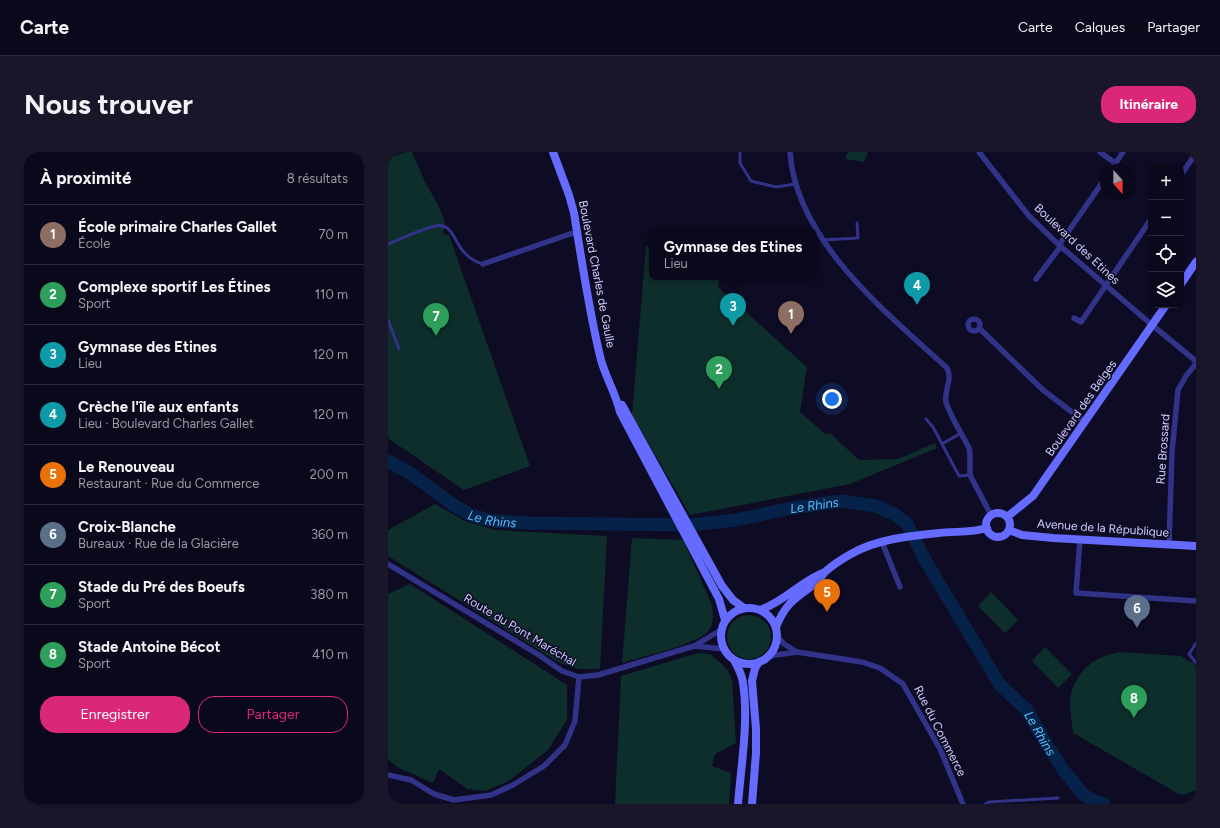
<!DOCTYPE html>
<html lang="fr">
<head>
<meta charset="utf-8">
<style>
	body { margin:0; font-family:Figtree,sans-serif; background:#181628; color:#f1f3f6 }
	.controls { position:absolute; right:12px; top:12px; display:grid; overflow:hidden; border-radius:8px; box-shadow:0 1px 3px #0004 }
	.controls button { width:36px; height:36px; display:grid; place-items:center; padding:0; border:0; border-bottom:1px solid #2a293a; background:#0a081b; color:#f1f3f6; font:20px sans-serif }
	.compass { position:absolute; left:712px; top:12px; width:36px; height:36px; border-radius:50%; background:#0a081b; box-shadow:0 1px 3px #0004; rotate:159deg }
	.you { position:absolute; left:444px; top:247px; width:14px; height:14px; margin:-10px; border:3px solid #fff; border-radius:50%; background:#1a73e8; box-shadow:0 0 0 6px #1a73e833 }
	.badge { display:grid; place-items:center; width:26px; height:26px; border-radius:50%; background:#db2777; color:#fff; font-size:13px; font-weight:700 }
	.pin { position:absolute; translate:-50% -33px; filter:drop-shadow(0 1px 2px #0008) }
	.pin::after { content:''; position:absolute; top:21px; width:14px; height:12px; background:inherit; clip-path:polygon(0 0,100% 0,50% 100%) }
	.popup { position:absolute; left:261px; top:76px; width:168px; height:52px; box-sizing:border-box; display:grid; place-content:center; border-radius:8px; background:#0a081b; filter:drop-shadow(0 1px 3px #0005); font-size:13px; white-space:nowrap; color:#999aa3 }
	.popup b { font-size:15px; color:#f1f3f6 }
	.popup::after { content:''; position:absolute; left:50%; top:100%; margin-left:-8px; border:8px solid transparent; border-top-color:#0a081b }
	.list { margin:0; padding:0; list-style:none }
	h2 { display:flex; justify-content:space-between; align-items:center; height:52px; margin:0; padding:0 16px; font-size:17px }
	h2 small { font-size:13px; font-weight:400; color:#999aa3 }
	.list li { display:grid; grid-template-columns:26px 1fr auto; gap:12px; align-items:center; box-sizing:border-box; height:60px; padding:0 16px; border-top:1px solid #2a293a }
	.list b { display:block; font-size:15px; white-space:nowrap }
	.list p { margin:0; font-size:13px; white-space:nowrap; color:#999aa3 }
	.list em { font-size:13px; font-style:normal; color:#999aa3 }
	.actions { display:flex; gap:8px; padding:12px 16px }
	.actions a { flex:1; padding:9px 0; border:1px solid #db2777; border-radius:16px; text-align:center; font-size:14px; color:#db2777 }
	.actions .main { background:#db2777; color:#fff }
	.icon { flex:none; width:22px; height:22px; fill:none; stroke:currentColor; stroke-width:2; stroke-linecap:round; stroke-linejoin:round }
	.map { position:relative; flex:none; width:808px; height:652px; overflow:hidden; border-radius:16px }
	header { display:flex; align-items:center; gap:24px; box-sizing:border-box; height:56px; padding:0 20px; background:#0a081b; border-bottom:1px solid #2a293a }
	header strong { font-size:19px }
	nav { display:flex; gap:22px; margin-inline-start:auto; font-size:14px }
	.intro { display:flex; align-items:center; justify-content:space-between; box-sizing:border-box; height:96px; padding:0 24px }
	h1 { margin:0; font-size:28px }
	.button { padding:10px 18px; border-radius:16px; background:#db2777; color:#fff; font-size:14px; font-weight:700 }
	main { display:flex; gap:24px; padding:0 24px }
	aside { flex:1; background:#0a081b; border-radius:16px; box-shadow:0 1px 3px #0004 }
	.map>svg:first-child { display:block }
	.green { fill:#0e2e2b }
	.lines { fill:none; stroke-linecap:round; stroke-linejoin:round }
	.river { stroke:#062248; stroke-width:13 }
	.lane { stroke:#313388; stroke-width:3 }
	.street { stroke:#313388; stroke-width:5.5 }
	.secondary { stroke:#656bff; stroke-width:8 }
	.labels { text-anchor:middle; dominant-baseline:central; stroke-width:3; stroke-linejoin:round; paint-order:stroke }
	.street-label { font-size:12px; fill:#d1ceff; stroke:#0e0b24 }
	.water-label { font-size:13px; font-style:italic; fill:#5cbeff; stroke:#0e0b24 }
</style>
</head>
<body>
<header>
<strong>Carte</strong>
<nav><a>Carte</a><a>Calques</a><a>Partager</a></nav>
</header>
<div class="intro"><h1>Nous trouver</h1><a class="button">Itinéraire</a></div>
<main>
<aside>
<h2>À proximité<small>8 résultats</small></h2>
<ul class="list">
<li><span class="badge" style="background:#8d6e63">1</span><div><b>École primaire Charles Gallet</b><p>École</p></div><em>70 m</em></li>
<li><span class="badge" style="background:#2e9e5b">2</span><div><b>Complexe sportif Les Étines</b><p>Sport</p></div><em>110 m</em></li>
<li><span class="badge" style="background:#0f9aa8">3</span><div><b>Gymnase des Etines</b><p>Lieu</p></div><em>120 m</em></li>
<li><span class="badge" style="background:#0f9aa8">4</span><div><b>Crèche l'île aux enfants</b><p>Lieu · Boulevard Charles Gallet</p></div><em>120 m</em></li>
<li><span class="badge" style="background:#e8710a">5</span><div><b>Le Renouveau</b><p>Restaurant · Rue du Commerce</p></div><em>200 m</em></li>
<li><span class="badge" style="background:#5c6f8a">6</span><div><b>Croix-Blanche</b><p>Bureaux · Rue de la Glacière</p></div><em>360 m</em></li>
<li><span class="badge" style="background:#2e9e5b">7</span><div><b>Stade du Pré des Boeufs</b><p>Sport</p></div><em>380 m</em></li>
<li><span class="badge" style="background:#2e9e5b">8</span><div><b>Stade Antoine Bécot</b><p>Sport</p></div><em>410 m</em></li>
</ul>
<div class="actions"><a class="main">Enregistrer</a><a>Partager</a></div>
</aside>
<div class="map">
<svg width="808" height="652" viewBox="0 0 808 652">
	<rect width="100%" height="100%" fill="#0e0b24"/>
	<!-- green -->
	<path class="green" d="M 18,0 L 24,0 L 36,28 L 50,53 L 57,70 L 55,82 L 61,83 L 142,314 L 76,338 L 1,287 L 0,284 L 0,6 Z
		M 460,0 L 480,0 L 476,10 L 457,7 Z
		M 258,94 L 264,96 L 264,125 L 332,125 L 330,135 L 419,215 L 412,260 L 437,282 L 442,281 L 471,308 L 510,307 L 547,291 L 549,296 L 462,332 L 302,363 L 244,263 Z
		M 47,352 L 77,369 L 107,378 L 219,384 L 212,517 L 189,517 L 170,510 L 0,404 L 0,378 Z
		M 244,386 L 295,388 L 324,453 C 325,461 326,469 322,477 C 313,492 252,505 234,511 Z
		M 22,432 L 179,533 L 179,568 L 160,598 L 119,630 L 97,639 L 79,637 L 51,617 L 45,631 L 9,615 L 0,607 L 0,442 Z
		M 603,440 L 630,468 L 617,481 L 590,454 Z
		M339 485a22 22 0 1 1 44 0a22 22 0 1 1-44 0Z
		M 657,495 L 684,522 L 670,536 L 644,509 Z
		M 732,500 L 793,504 L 806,512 L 808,515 L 808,638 L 795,643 L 791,642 L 685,581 C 684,571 682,560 682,550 C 683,533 694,516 708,508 C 715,504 724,502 732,500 Z
		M 310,501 L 322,502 L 339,517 L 344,528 L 348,591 L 327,602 L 324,614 L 343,621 L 341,652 L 227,652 L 233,524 Z"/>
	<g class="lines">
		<!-- river -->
		<path class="river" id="s1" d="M 0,309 L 23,322 L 67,354 L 81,362 L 97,367 L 107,369 L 139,371 L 302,373 L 348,368 L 404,356 L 453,349 L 488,354 L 506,362 L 519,372 L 537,408 L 612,533 L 639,558 L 659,593 L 676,619 L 695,642 L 703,648 L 716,652"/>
		<!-- lane -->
		<path class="lane" d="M 352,0 L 352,11 L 363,29 L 388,35 L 408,32
			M 435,88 L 470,86 L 469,71
			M 0,92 C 15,86 31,78 47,74 C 64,70 66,89 75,99 C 80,105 87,110 95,112
			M 0,168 L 11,197
			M 538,267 L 545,275 L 571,324 L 582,323
			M 554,292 L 573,281
			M 808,491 L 801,502 L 808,511
			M 597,652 L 601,650 L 670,646"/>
		<!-- street -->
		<path class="street" d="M 402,0 C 408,89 498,160 559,216 C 565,228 556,237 558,250 C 561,262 575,284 581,296 L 582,302 L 582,323 L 603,363
			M 591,0 L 641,64 L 671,93 L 764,173 L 808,209
			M 712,0 L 727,11
			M 723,18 L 735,0
			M 793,23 L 808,1
			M 671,93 L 718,25
			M 95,112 L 182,82 L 189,81
			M 648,127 L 673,94
			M 686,166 L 693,170 L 763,67
			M580 173a6 6 0 1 1 12 0a6 6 0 1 1-12 0Z
			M 591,176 L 655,238 L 697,270
			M 692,387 L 688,441 L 808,449
			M 494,390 L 512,435
			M 781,392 L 784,300 L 790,238 L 798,224 L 807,213 L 808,209
			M 0,412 L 151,503 L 174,519 L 191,525 L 210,523 L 306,494 L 333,478
			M 389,484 L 396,492 L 409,500 L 474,510 L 492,516 L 515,532 L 552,597 L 575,652
			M 307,494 L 335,497
			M 381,504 L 409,500
			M 0,623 L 23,628 L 46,642 L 66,648 L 103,643 L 125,633 L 156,614 L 177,593 L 187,569 L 191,525"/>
		<!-- secondary -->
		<path class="secondary" d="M 165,0 L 181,43 L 186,61 C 194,110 201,160 213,208 C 218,226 228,242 232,260 L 331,447 L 337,468
			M 793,132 L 808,110
			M 234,253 L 334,434 L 345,448 L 356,456
			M598 373a12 12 0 1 1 24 0a12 12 0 1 1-24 0Z
			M 619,365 L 645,344 L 778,153
			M 621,378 L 634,383 L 665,386 L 808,394
			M333 484a28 28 0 1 1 56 0a28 28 0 1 1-56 0Z
			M 372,458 C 396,450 413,429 437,420
			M 388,475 C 398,450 408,446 428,431 C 432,427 434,423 438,419 C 445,413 454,407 463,402 C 489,387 522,384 551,381 C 567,379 583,381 599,376
			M 346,508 C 350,515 354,523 355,531 C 361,569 353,614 350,652
			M 364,652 L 368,601 L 368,577 L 364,529 L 367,516 L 371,510"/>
	</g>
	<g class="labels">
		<!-- street labels -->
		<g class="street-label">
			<text transform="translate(689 92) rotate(43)">Boulevard des Etines</text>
			<text transform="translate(209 122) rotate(79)">Boulevard Charles de Gaulle</text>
			<text transform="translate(693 256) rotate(-55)">Boulevard des Belges</text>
			<text transform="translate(775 297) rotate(-86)">Rue Brossard</text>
			<text transform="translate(715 376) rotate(4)">Avenue de la République</text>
			<text transform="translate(132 478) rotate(31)">Route du Pont Maréchal</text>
			<text transform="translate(552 579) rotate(63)">Rue du Commerce</text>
		</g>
		<!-- water labels -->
		<g class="water-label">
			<text stroke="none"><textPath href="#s1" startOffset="445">Le Rhins</textPath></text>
			<text stroke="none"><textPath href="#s1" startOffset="121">Le Rhins</textPath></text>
			<text stroke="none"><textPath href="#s1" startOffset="793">Le Rhins</textPath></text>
		</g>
	</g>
</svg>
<div class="controls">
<button>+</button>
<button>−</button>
<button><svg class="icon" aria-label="locate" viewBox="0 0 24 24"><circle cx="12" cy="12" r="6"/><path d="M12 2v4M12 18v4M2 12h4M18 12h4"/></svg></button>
<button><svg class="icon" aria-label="layers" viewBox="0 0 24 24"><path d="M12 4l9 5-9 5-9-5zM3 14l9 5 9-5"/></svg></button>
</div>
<svg class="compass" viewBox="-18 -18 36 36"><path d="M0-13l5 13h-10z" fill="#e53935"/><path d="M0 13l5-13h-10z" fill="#999aa3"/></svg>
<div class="you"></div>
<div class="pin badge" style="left:403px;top:182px;background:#8d6e63">1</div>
<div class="pin badge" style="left:331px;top:237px;background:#2e9e5b">2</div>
<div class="pin badge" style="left:345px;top:174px;background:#0f9aa8">3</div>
<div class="popup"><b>Gymnase des Etines</b>Lieu</div>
<div class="pin badge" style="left:529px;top:153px;background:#0f9aa8">4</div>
<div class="pin badge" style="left:439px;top:460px;background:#e8710a">5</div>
<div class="pin badge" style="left:749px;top:476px;background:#5c6f8a">6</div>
<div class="pin badge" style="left:48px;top:184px;background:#2e9e5b">7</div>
<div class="pin badge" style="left:746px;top:566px;background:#2e9e5b">8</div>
</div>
</main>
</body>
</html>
